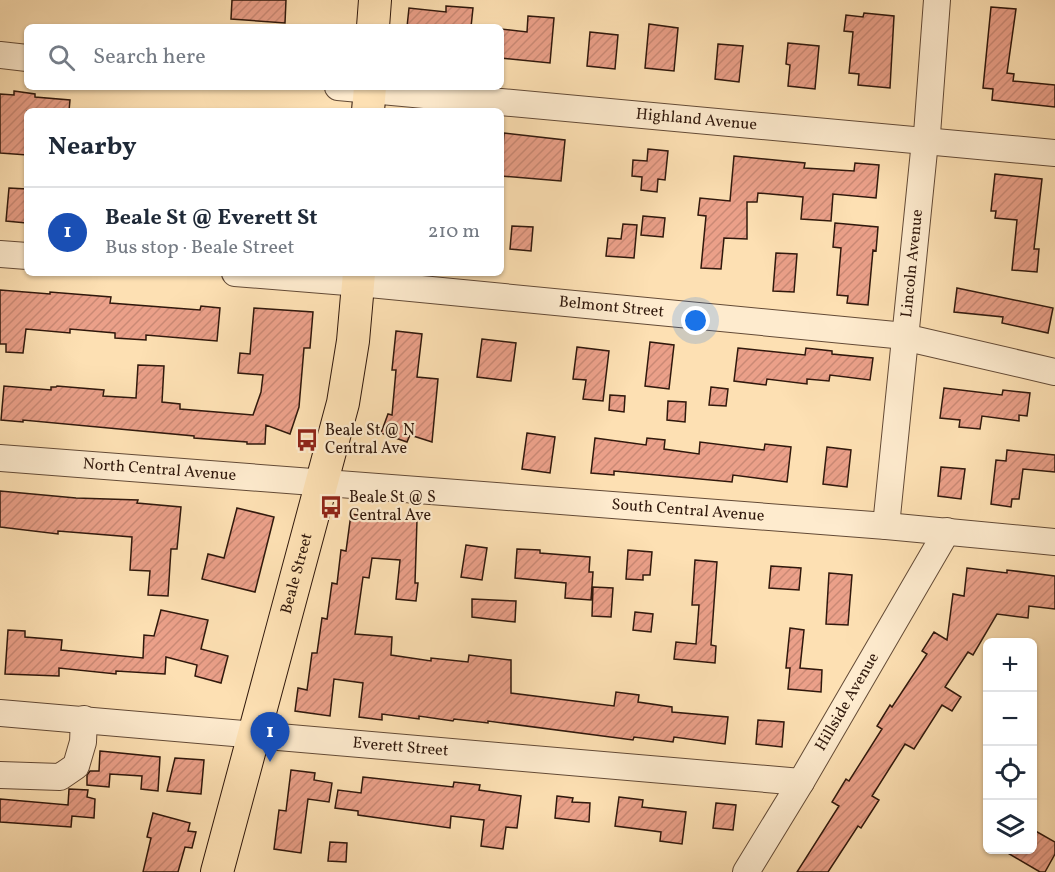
<!DOCTYPE html>
<html lang="en">
<head>
<meta charset="utf-8">
<style>
	body { margin:0; font-family:Vollkorn,serif; background:#f6f6f7; color:#1f2937 }
	.controls { position:absolute; right:18px; bottom:18px; display:grid; overflow:hidden; border-radius:9px; box-shadow:0 2px 4px #0004 }
	.controls button { width:54px; height:54px; display:grid; place-items:center; padding:0; border:0; border-bottom:2px solid #e0e1e3; background:#fff; color:#1f2937; font:30px sans-serif }
	.you { position:absolute; left:696px; top:321px; width:21px; height:21px; margin:-15px; border:4px solid #fff; border-radius:50%; background:#1a73e8; box-shadow:0 0 0 9px #1a73e833 }
	.badge { display:grid; place-items:center; width:39px; height:39px; border-radius:50%; background:#111827; color:#fff; font-size:20px; font-weight:700 }
	.pin { position:absolute; translate:-50% -50px; filter:drop-shadow(0 2px 3px #0008) }
	.pin::after { content:''; position:absolute; top:32px; width:21px; height:18px; background:inherit; clip-path:polygon(0 0,100% 0,50% 100%) }
	.list { margin:0; padding:0; list-style:none }
	h2 { display:flex; justify-content:space-between; align-items:center; height:78px; margin:0; padding:0 24px; font-size:26px }
	h2 small { font-size:20px; font-weight:400; color:#747a83 }
	.list li { display:grid; grid-template-columns:39px 1fr auto; gap:18px; align-items:center; box-sizing:border-box; height:90px; padding:0 24px; border-top:2px solid #e0e1e3 }
	.list b { display:block; font-size:22px; white-space:nowrap }
	.list p { margin:0; font-size:20px; white-space:nowrap; color:#747a83 }
	.list em { font-size:20px; font-style:normal; color:#747a83 }
	.icon { flex:none; width:33px; height:33px; fill:none; stroke:currentColor; stroke-width:2; stroke-linecap:round; stroke-linejoin:round }
	.map { position:relative; flex:none; width:1055px; height:872px; overflow:hidden }
	.search { position:absolute; background:#fff; box-shadow:0 2px 4px #0004; left:24px; top:24px; width:480px; height:66px; display:flex; align-items:center; gap:15px; box-sizing:border-box; padding:0 21px; border-radius:9px; color:#747a83; font-size:22px }
	.panel { position:absolute; background:#fff; box-shadow:0 2px 4px #0004; left:24px; top:108px; width:480px; height:168px; border-radius:9px }
	.map>svg:first-child { display:block }
	.building { fill:url(#building-hatch); stroke:#30180c; stroke-width:1.5 }
	.lines { fill:none; stroke-linecap:round; stroke-linejoin:round }
	.minor-casing { stroke:#634a36; stroke-width:28 }
	.major-casing { stroke:#30180c; stroke-width:34 }
	.minor { stroke:#feebce; stroke-width:26 }
	.major { stroke:#fde0b3; stroke-width:32 }
	.labels { text-anchor:middle; dominant-baseline:central; stroke-width:4.5; stroke-linejoin:round; paint-order:stroke }
	.street-label { font-size:16px; fill:#30180c; stroke:#feebce }
	.poi-label { font-size:16px; fill:#30180c; stroke:#feebce; text-anchor:start }
</style>
</head>
<body>
<div class="map">
<svg width="1055" height="872" viewBox="0 0 1055 872">
	<defs>
		<pattern id="building-hatch" width="6" height="6" patternUnits="userSpaceOnUse" patternTransform="scale(1.5)"><rect width="6" height="6" fill="#eba089"/><path d="M-1 1l2-2M0 6l6-6M5 7l2-2" fill="none" stroke="#ca8975"/></pattern>
	</defs>
	<rect width="100%" height="100%" fill="#fde0b3"/>
	<filter id="stains"><feTurbulence type="fractalNoise" baseFrequency=".00333" numOctaves="4"/><feColorMatrix values="0 0 0 0 .2 0 0 0 0 .09 0 0 0 0 .02 0 0 0 .5 -.17"/></filter>
	<radialGradient id="worn" r=".72"><stop offset=".6" stop-color="#630" stop-opacity="0"/><stop offset="1" stop-color="#630" stop-opacity=".3"/></radialGradient>
	<!-- building -->
	<path class="building" d="M 232,0 L 286,0 L 285,23 L 231,19 Z
		M 446,6 L 473,8 L 471,27 L 407,27 L 409,8 L 446,12 Z
		M 991,7 L 1016,9 L 1007,73 L 1014,74 L 1013,81 L 1055,85 L 1055,107 L 992,100 L 993,89 L 983,88 Z
		M 864,13 L 894,16 L 890,88 L 858,85 L 859,74 L 849,73 L 853,32 L 844,31 L 846,15 L 863,17 Z
		M 528,16 L 554,18 L 550,63 L 501,58 L 501,29 L 527,32 Z
		M 649,24 L 678,28 L 674,71 L 645,68 Z
		M 590,32 L 618,35 L 615,69 L 587,66 Z
		M 788,43 L 819,46 L 815,89 L 788,86 L 790,65 L 786,64 Z
		M 718,44 L 743,46 L 739,82 L 715,79 Z
		M 14,91 L 35,94 L 35,97 L 70,100 L 69,111 L 27,111 L 27,155 L 0,153 L 0,94 L 14,95 Z
		M 504,133 L 565,140 L 561,181 L 501,176 Z
		M 648,149 L 668,151 L 665,180 L 658,179 L 657,192 L 641,190 L 642,177 L 632,176 L 633,160 L 647,161 Z
		M 734,156 L 805,163 L 804,168 L 854,171 L 855,163 L 879,165 L 876,198 L 833,194 L 831,221 L 801,219 L 803,197 L 758,193 L 757,202 L 747,202 L 747,239 L 724,238 L 721,269 L 701,268 L 706,216 L 698,215 L 700,198 L 730,201 Z
		M 995,174 L 1042,179 L 1034,249 L 1039,249 L 1037,272 L 1012,270 L 1017,220 L 995,218 L 996,211 L 991,211 Z
		M 9,188 L 27,189 L 26,223 L 6,221 Z
		M 643,216 L 665,218 L 663,237 L 641,235 Z
		M 835,223 L 878,227 L 876,251 L 873,250 L 868,305 L 847,303 L 848,296 L 837,295 L 841,248 L 833,247 Z
		M 623,224 L 637,225 L 634,258 L 606,256 L 608,238 L 621,239 Z
		M 512,226 L 533,227 L 531,251 L 510,249 Z
		M 776,253 L 797,254 L 794,292 L 773,291 Z
		M 957,288 L 1053,308 L 1048,333 L 1002,323 L 1003,317 L 954,312 Z
		M 0,290 L 50,294 L 50,292 L 111,297 L 110,303 L 200,310 L 201,306 L 220,308 L 217,341 L 146,335 L 146,340 L 115,338 L 115,333 L 70,329 L 70,333 L 26,329 L 23,353 L 6,352 L 6,344 L 0,344 Z
		M 254,308 L 313,312 L 310,348 L 304,348 L 299,407 L 290,434 L 266,425 L 265,444 L 247,444 L 247,442 L 194,438 L 194,436 L 23,420 L 23,422 L 1,420 L 4,386 L 51,390 L 51,387 L 56,387 L 57,386 L 104,390 L 103,396 L 136,398 L 138,365 L 164,366 L 162,402 L 180,404 L 180,409 L 253,415 L 261,392 L 263,375 L 238,373 L 240,353 L 250,354 Z
		M 396,331 L 422,334 L 417,377 L 438,379 L 432,442 L 410,435 L 407,442 L 381,433 L 388,414 L 392,415 L 396,370 L 392,370 Z
		M 482,339 L 516,343 L 511,381 L 477,377 Z
		M 650,342 L 674,345 L 669,389 L 645,386 Z
		M 577,347 L 609,351 L 603,401 L 583,399 L 586,380 L 573,379 Z
		M 738,348 L 805,355 L 806,348 L 832,351 L 832,354 L 873,358 L 870,380 L 830,375 L 829,381 L 807,379 L 807,384 L 767,379 L 766,385 L 734,381 Z
		M 711,387 L 728,389 L 726,406 L 709,405 Z
		M 944,388 L 1002,395 L 1003,390 L 1030,393 L 1027,416 L 1019,415 L 1019,421 L 982,416 L 980,429 L 959,427 L 960,420 L 940,418 Z
		M 610,395 L 625,396 L 624,412 L 609,410 Z
		M 668,401 L 686,402 L 685,422 L 667,420 Z
		M 527,433 L 555,437 L 550,473 L 522,469 Z
		M 595,438 L 646,445 L 647,438 L 665,440 L 664,449 L 699,454 L 700,442 L 764,450 L 765,444 L 791,447 L 787,482 L 733,475 L 732,482 L 614,471 L 614,475 L 591,473 Z
		M 827,447 L 851,450 L 847,487 L 823,484 Z
		M 1007,450 L 1055,455 L 1055,472 L 1023,469 L 1019,499 L 1012,499 L 1011,507 L 991,504 L 996,460 L 1006,461 Z
		M 941,467 L 965,469 L 961,499 L 938,496 Z
		M 0,491 L 76,498 L 138,500 L 137,503 L 181,507 L 177,549 L 171,549 L 168,596 L 148,595 L 150,571 L 130,570 L 132,537 L 58,531 L 58,534 L 0,527 Z
		M 237,508 L 274,517 L 255,592 L 202,579 L 208,554 L 224,558 Z
		M 351,514 L 385,519 L 417,520 L 415,583 L 418,583 L 416,601 L 396,599 L 400,560 L 372,558 L 369,578 L 363,577 L 355,634 L 392,637 L 391,655 L 431,661 L 431,658 L 468,662 L 469,655 L 511,660 L 511,693 L 614,706 L 616,692 L 639,695 L 638,702 L 672,707 L 672,712 L 728,717 L 725,744 L 674,737 L 673,742 L 634,737 L 633,740 L 488,721 L 488,723 L 454,719 L 453,721 L 419,716 L 419,719 L 382,714 L 382,720 L 359,717 L 363,683 L 334,679 L 330,716 L 295,711 L 298,688 L 307,690 L 312,653 L 317,653 L 322,618 L 327,619 L 332,583 L 337,584 L 341,550 L 346,551 Z
		M 466,545 L 487,548 L 482,580 L 461,577 Z
		M 517,549 L 540,550 L 540,553 L 590,557 L 589,572 L 593,572 L 591,600 L 565,598 L 566,583 L 515,578 Z
		M 628,550 L 652,552 L 650,575 L 643,575 L 643,580 L 626,579 Z
		M 695,560 L 717,562 L 711,645 L 716,646 L 715,663 L 674,659 L 676,642 L 696,644 L 699,605 L 692,605 Z
		M 771,566 L 801,568 L 799,590 L 769,588 Z
		M 967,568 L 1007,573 L 1007,570 L 1055,576 L 1055,609 L 1029,606 L 1028,618 L 997,614 L 973,655 L 968,652 L 945,687 L 961,697 L 952,711 L 942,705 L 914,749 L 905,744 L 872,796 L 879,800 L 861,828 L 858,826 L 828,872 L 797,872 L 839,806 L 832,802 L 846,779 L 849,781 L 882,729 L 877,726 L 890,705 L 892,707 L 927,654 L 922,651 L 934,632 L 947,640 L 953,594 L 964,596 Z
		M 829,573 L 852,575 L 848,625 L 826,624 Z
		M 593,587 L 613,588 L 611,617 L 592,616 Z
		M 472,599 L 516,601 L 515,622 L 472,617 Z
		M 161,610 L 208,620 L 201,649 L 228,656 L 221,683 L 195,676 L 197,665 L 166,657 L 165,674 L 116,671 L 116,674 L 59,668 L 59,676 L 5,674 L 8,630 L 25,631 L 25,637 L 62,640 L 61,650 L 143,658 L 144,635 L 154,636 Z
		M 635,612 L 653,614 L 651,632 L 633,630 Z
		M 790,628 L 804,630 L 800,668 L 822,670 L 821,692 L 788,689 L 790,668 L 786,668 Z
		M 758,720 L 784,722 L 782,747 L 756,744 Z
		M 100,751 L 160,757 L 158,791 L 141,789 L 142,776 L 110,774 L 109,787 L 87,785 L 87,775 L 90,771 L 99,771 Z
		M 175,758 L 204,760 L 201,794 L 167,791 Z
		M 291,770 L 315,773 L 314,780 L 332,783 L 329,802 L 308,799 L 301,853 L 274,849 L 279,810 L 286,811 Z
		M 363,777 L 453,787 L 454,782 L 480,785 L 479,790 L 521,796 L 517,828 L 506,827 L 503,849 L 481,846 L 484,820 L 451,816 L 450,828 L 358,815 L 358,811 L 335,808 L 338,790 L 361,793 Z
		M 69,789 L 88,790 L 87,797 L 95,799 L 94,818 L 72,816 L 71,827 L 0,822 L 0,799 L 68,805 Z
		M 557,796 L 573,798 L 572,802 L 590,803 L 589,822 L 555,818 Z
		M 619,797 L 643,800 L 642,807 L 686,812 L 682,844 L 660,841 L 661,832 L 615,826 Z
		M 716,803 L 736,805 L 733,830 L 713,828 Z
		M 153,813 L 190,823 L 188,831 L 196,832 L 192,848 L 185,847 L 178,872 L 143,872 L 151,838 L 147,837 Z
		M 1032,829 L 1055,842 L 1055,854 L 1045,872 L 1040,872 L 1001,849 L 1032,849 Z
		M 330,842 L 347,843 L 346,862 L 328,861 Z"/>
	<g class="lines">
		<!-- minor casing -->
		<g class="minor-casing">
			<g id="minor">
				<path d="M 0,55 L 27,58"/>
				<path id="s1" d="M 338,87 L 1055,153"/>
				<path d="M 0,254 L 27,256"/>
				<path id="s2" d="M 235,273 L 359,283 L 895,335 L 1055,372"/>
				<path id="s3" d="M 0,458 L 886,526 L 1055,542"/>
				<path id="s4" d="M 886,526 L 925,141 L 927,134 L 937,0"/>
				<path id="s5" d="M 0,713 L 801,782"/>
				<path d="M 0,775 L 60,777 L 76,766 L 83,742 L 84,719"/>
				<path id="s6" d="M 746,872 L 801,782 L 947,531"/>
			</g>
		</g>
		<!-- major casing -->
		<g class="major-casing">
			<g id="major">
				<path d="M 373,27 L 375,0"/>
				<path d="M 368,111 L 370,87"/>
				<path id="s7" d="M 217,872 L 343,403 L 353,341 L 359,273"/>
			</g>
		</g>
		<!-- minor -->
		<use href="#minor" class="minor"/>
		<!-- major -->
		<use href="#major" class="major"/>
	</g>
	<!-- icons -->
	<defs>
		<g id="bus-bare" transform="scale(1.8)"><path d="M-5-6H5V4H4V6H2V4H-2V6H-4V4H-5ZM-3.5-4V0h7V-4ZM-3.5 1.2v1.5H-2V1.2ZM2 1.2v1.5H3.5V1.2Z" fill="#8f2418" stroke="#feebce" stroke-width="2.5" paint-order="stroke"/></g>
	</defs>
	<g fill-rule="evenodd">
		<use href="#bus-bare" x="307" y="440"/>
		<use href="#bus-bare" x="331" y="507"/>
	</g>
	<g class="labels">
		<!-- street labels -->
		<g class="street-label">
			<text stroke="none"><textPath href="#s1" startOffset="360">Highland Avenue</textPath></text>
			<text stroke="none"><textPath href="#s4" startOffset="264">Lincoln Avenue</textPath></text>
			<text stroke="none"><textPath href="#s2" startOffset="378">Belmont Street</textPath></text>
			<text stroke="none"><textPath href="#s3" startOffset="160">North Central Avenue</textPath></text>
			<text stroke="none"><textPath href="#s3" startOffset="690">South Central Avenue</textPath></text>
			<text stroke="none"><textPath href="#s7" startOffset="309">Beale Street</textPath></text>
			<text stroke="none"><textPath href="#s6" startOffset="198">Hillside Avenue</textPath></text>
			<text stroke="none"><textPath href="#s5" startOffset="402">Everett Street</textPath></text>
		</g>
		<!-- poi labels -->
		<g class="poi-label">
			<text x="325" y="431">Beale St @ N<tspan x="325" dy="18">Central Ave</tspan></text>
			<text x="349" y="498">Beale St @ S<tspan x="349" dy="18">Central Ave</tspan></text>
		</g>
	</g>
	<rect width="100%" height="100%" filter="url(#stains)"/>
	<rect width="100%" height="100%" fill="url(#worn)"/>
</svg>
<div class="controls">
<button>+</button>
<button>−</button>
<button><svg class="icon" aria-label="locate" viewBox="0 0 24 24"><circle cx="12" cy="12" r="6"/><path d="M12 2v4M12 18v4M2 12h4M18 12h4"/></svg></button>
<button><svg class="icon" aria-label="layers" viewBox="0 0 24 24"><path d="M12 4l9 5-9 5-9-5zM3 14l9 5 9-5"/></svg></button>
</div>
<div class="you"></div>
<div class="pin badge" style="left:270px;top:762px;background:#1a4fb4">1</div>
<div class="search"><svg class="icon" aria-label="search" viewBox="0 0 24 24"><circle cx="10" cy="10" r="6"/><path d="M15 15l6 6"/></svg>Search here</div>
<section class="panel">
<h2>Nearby<small></small></h2>
<ul class="list">
<li><span class="badge" style="background:#1a4fb4">1</span><div><b>Beale St @ Everett St</b><p>Bus stop · Beale Street</p></div><em>210 m</em></li>
</ul>
</section>
</div>
</body>
</html>
